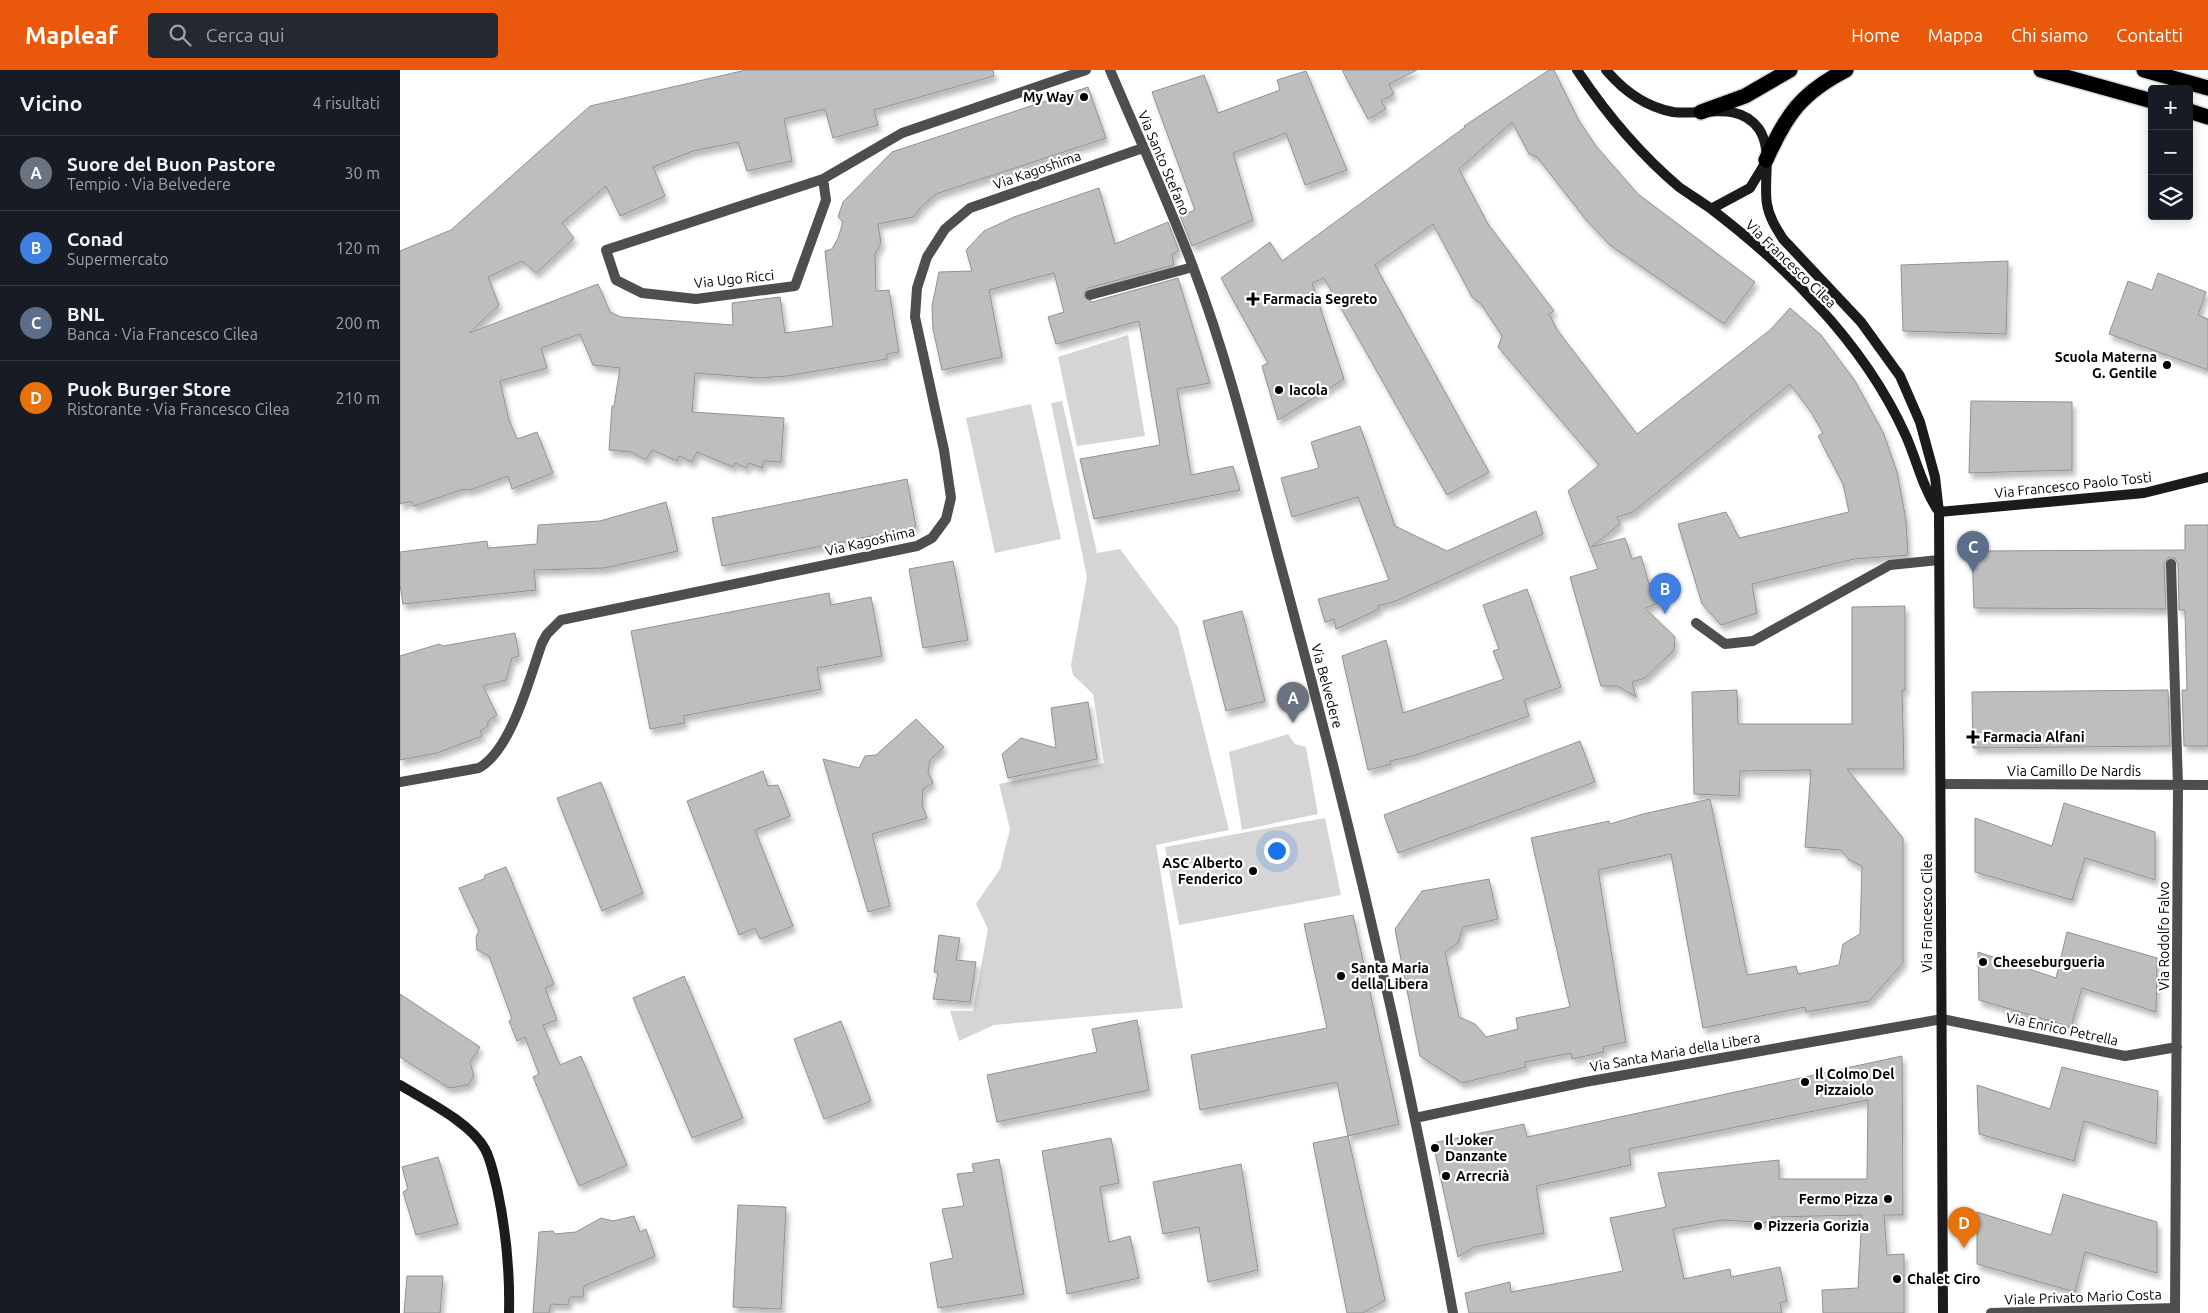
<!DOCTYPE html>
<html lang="it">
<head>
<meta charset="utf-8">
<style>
	body { margin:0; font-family:Ubuntu,sans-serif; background:#242831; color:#f1f3f6 }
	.controls { position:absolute; right:15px; top:15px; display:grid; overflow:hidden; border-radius:5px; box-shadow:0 2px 12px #0003 }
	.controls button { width:45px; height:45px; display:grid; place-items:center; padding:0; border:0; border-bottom:1px solid #363941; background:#171b24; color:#f1f3f6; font:25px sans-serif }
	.you { position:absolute; left:876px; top:780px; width:18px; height:18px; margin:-12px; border:4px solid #fff; border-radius:50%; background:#1a73e8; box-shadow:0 0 0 8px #1a73e833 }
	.badge { display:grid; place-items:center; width:32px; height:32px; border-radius:50%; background:#ea580c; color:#fff; font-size:16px; font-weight:700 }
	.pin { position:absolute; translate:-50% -41px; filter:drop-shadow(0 1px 2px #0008) }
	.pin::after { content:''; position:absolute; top:26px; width:18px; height:15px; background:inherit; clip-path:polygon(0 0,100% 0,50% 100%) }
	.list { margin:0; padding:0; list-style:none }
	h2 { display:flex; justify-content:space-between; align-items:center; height:65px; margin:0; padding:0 20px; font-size:21px }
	h2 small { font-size:16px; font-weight:400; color:#9ea1a6 }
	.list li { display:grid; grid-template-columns:32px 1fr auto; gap:15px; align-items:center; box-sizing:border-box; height:75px; padding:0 20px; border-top:1px solid #363941 }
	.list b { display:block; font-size:19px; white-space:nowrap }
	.list p { margin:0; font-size:16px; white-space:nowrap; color:#9ea1a6 }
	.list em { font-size:16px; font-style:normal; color:#9ea1a6 }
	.icon { flex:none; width:28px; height:28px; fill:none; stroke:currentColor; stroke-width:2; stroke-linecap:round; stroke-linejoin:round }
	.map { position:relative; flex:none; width:1808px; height:1243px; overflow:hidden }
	header { display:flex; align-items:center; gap:30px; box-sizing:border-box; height:70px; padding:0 25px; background:#ea580c; color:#fff }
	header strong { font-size:24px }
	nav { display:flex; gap:28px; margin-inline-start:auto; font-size:18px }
	.search { width:350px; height:45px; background:#242831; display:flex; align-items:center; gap:12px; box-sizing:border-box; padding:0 18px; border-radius:5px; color:#9ea1a6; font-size:19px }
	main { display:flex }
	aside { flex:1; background:#171b24 }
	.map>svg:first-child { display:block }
	.green { fill:#d5d5d5 }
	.building { fill:#bebebe; stroke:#929292; filter:url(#shadow) }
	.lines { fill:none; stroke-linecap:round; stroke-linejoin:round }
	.highway-casing { stroke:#dbdbdb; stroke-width:18 }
	.street { stroke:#4e4e4e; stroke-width:10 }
	.secondary { stroke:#1b1b1b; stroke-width:10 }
	.highway { stroke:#000; stroke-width:15 }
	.poi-dot { fill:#000; stroke:#fff; stroke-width:2 }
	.labels { text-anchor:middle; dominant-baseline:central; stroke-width:4.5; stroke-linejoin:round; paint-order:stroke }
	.poi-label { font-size:14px; font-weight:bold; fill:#000; stroke:#fff; text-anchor:start }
	.street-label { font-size:14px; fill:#000; stroke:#fff }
</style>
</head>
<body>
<header>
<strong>Mapleaf</strong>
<div class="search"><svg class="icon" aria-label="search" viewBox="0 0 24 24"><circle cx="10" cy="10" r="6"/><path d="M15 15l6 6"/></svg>Cerca qui</div>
<nav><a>Home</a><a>Mappa</a><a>Chi siamo</a><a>Contatti</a></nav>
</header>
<main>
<aside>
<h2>Vicino<small>4 risultati</small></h2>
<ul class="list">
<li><span class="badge" style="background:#6b7280">A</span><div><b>Suore del Buon Pastore</b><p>Tempio · Via Belvedere</p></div><em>30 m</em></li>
<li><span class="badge" style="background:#3f7fe0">B</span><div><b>Conad</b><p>Supermercato</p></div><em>120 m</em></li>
<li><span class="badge" style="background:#5c6f8a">C</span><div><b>BNL</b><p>Banca · Via Francesco Cilea</p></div><em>200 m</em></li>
<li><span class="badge" style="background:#e8710a">D</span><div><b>Puok Burger Store</b><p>Ristorante · Via Francesco Cilea</p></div><em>210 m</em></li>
</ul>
</aside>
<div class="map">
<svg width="1808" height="1243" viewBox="0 0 1808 1243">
	<defs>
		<filter id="shadow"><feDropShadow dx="3" dy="5.5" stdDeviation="2.5" flood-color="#0004"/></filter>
	</defs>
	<rect width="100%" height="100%" fill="#fff"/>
	<!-- green -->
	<path class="green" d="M 728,265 L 745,366 L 677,376 L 658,287 Z
		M 662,331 L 697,483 L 720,479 L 778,557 L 829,760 L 756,775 L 783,938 L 594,955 L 559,971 L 550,941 L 573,941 L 588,859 L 576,834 L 600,799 L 610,759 L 599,714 L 704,693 L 693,624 L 673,605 L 671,595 L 687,507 L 651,333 Z
		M 631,334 L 661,469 L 595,483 L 566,348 Z
		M 888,664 L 895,674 L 906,677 L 918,744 L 842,760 L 829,682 Z
		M 925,748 L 941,825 L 779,855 L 765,777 Z"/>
	<!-- building -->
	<path class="building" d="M 346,0 L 593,0 L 594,6 L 474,40 L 478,55 L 433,68 L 425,39 L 384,49 L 392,91 L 347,101 L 338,72 L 293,81 L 253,97 L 265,126 L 220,146 L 206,116 L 162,153 L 174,168 L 136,203 L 122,191 L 88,207 L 99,235 L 69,263 L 198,214 L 210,242 L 221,247 L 333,255 L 332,233 L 380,227 L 385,263 L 433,256 L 425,181 L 432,179 L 438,168 L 443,152 L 438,147 L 443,132 L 492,82 L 688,17 L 706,68 L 536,124 L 523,135 L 513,147 L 478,154 L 481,173 L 475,184 L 476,221 L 489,220 L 499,282 L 487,284 L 487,289 L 387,306 L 359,308 L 295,303 L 292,342 L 384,348 L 381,392 L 364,391 L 362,398 L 349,393 L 346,398 L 335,393 L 333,397 L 297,382 L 292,392 L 279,386 L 277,391 L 252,380 L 246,390 L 231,382 L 209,380 L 212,336 L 214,336 L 220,298 L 193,295 L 180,264 L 141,278 L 147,298 L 100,311 L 109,350 L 117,369 L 137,362 L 153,403 L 112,419 L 108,406 L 70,420 L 64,419 L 14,436 L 11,431 L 0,434 L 0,181 L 51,160 L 190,36 Z
		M 942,0 L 1017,0 L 989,14 L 994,24 L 981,31 L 986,39 L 968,49 Z
		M 1149,0 L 1154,0 L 1178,49 L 1196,76 L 1238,124 L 1355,212 L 1324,254 L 1210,175 L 1187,151 L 1137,87 L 1129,84 L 1112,52 L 1059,99 L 1088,154 L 1154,241 L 1149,244 L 1158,261 L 1237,364 L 1370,260 L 1390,238 L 1421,265 L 1455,311 L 1483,362 L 1497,402 L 1506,450 L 1508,485 L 1454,489 L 1352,514 L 1357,543 L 1321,555 L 1302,534 L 1278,454 L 1326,442 L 1339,468 L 1449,442 L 1443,414 L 1418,366 L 1423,363 L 1411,342 L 1390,314 L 1233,442 L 1217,447 L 1220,454 L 1191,477 L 1225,468 L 1232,489 L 1241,486 L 1249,514 L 1253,514 L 1259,533 L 1245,538 L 1275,567 L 1274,580 L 1245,608 L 1232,612 L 1236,627 L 1217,616 L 1201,616 L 1170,507 L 1198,499 L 1168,421 L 1199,395 L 1098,277 L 1102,266 L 1081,234 L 1072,227 L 1033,154 L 975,195 L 1089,402 L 1047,425 L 924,208 L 912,213 L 944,309 L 878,350 L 862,296 L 868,293 L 821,208 L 870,172 L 882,191 L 1065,57 L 1064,56 Z
		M 906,1 L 947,100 L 905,115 L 886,63 L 833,83 L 853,150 L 792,176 L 780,146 L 795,140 L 752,22 L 804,5 L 818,43 L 880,20 L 877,10 Z
		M 699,118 L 715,174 L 768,152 L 779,181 L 772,184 L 774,195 L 688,218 L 684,223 L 684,227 L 692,232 L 778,208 L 810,313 L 777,319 L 791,405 L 833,396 L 840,420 L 694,449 L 680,389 L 760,375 L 739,251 L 656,274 L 648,247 L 664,242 L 654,203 L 589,220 L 602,287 L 542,300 L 533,259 L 532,236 L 539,202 L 572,201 L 566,180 L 584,161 L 614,147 Z
		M 1608,191 L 1606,264 L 1503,261 L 1501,195 Z
		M 1758,203 L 1806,222 L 1798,245 L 1808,249 L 1808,300 L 1709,264 L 1728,211 L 1752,220 Z
		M 1571,331 L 1672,332 L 1672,400 L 1569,403 Z
		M 960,356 L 995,456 L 1047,481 L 1136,441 L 1143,464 L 996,531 L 978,536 L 979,539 L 936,559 L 934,549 L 925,552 L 918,529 L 989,510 L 958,427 L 892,447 L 881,408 L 919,398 L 911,372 Z
		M 507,409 L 516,457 L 322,496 L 312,448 Z
		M 266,432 L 278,481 L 205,498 L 134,500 L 136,520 L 3,534 L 0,515 L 0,482 L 87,471 L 88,478 L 137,474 L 138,455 L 200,451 Z
		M 1785,455 L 1808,455 L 1808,676 L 1784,676 L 1782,620 L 1787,620 L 1785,540 L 1779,540 L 1778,494 L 1775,488 L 1768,488 L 1764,494 L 1766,539 L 1574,538 L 1572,481 L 1785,480 Z
		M 553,491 L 568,570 L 523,578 L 509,499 Z
		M 1127,519 L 1161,617 L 1124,630 L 1129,646 L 1013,686 L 990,691 L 991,694 L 968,700 L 942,586 L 986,570 L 1003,643 L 1104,609 L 1093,581 L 1099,579 L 1083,535 Z
		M 429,523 L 431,535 L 471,527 L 482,586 L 417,598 L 421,619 L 283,646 L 285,653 L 250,659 L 231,561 Z
		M 1505,536 L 1505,620 L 1502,620 L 1504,699 L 1447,699 L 1503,768 L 1503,893 L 1469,931 L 1406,942 L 1405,937 L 1303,958 L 1271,784 L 1198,800 L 1226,972 L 1203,977 L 1204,982 L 1172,989 L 1171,983 L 1125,992 L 1126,997 L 1062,1013 L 1020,986 L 995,859 L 1022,821 L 1089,809 L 1098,849 L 1063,857 L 1058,873 L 1045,882 L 1059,947 L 1075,954 L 1086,967 L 1118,959 L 1116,948 L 1170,937 L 1131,768 L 1209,751 L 1210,754 L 1243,744 L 1310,729 L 1347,905 L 1396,896 L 1398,904 L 1439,895 L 1443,874 L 1460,864 L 1462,796 L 1449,790 L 1441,780 L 1405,777 L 1411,700 L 1340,701 L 1339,726 L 1294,724 L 1292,622 L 1337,620 L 1338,654 L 1452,654 L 1452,537 Z
		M 842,541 L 865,631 L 826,641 L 803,551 Z
		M 115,563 L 119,586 L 112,588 L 106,610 L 83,616 L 97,645 L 88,651 L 88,656 L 80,661 L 82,666 L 37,683 L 0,690 L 0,586 L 39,574 L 43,576 Z
		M 1768,620 L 1770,676 L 1573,678 L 1572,622 Z
		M 688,632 L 697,689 L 608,708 L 602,684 L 621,668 L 656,678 L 651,638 Z
		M 516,649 L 544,677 L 530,690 L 528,702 L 533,713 L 523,719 L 522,735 L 527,748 L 472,764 L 490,836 L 468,842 L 423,689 L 459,698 L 465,686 L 476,685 Z
		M 1180,671 L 1195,712 L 998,783 L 984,745 Z
		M 363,701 L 368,716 L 378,715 L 390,746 L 355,760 L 393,856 L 360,869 L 355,858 L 339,865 L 287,731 Z
		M 201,712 L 243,823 L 202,841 L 157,728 Z
		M 1664,733 L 1755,762 L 1755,810 L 1685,788 L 1672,830 L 1575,802 L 1575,748 L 1652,776 Z
		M 106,797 L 154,914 L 145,918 L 157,950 L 143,955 L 160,995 L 181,986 L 227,1095 L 179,1116 L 133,1007 L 139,1004 L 125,967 L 117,971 L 109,951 L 112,949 L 89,886 L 77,880 L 76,867 L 79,861 L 59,818 L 84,809 L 85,805 Z
		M 953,845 L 999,1054 L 948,1066 L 937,1012 L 800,1040 L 791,985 L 927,958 L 904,854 Z
		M 1667,862 L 1757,888 L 1756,942 L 1682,918 L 1671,957 L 1579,930 L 1578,882 L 1656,908 Z
		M 539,865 L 560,868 L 556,890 L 576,892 L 570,932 L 533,929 L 538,903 L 534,902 Z
		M 284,906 L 343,1048 L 292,1068 L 233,928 Z
		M 0,924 L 80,977 L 70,992 L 74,1006 L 68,1015 L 49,1018 L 0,987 Z
		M 737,950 L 749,1020 L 597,1052 L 587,1005 L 697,982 L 692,959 Z
		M 441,951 L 471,1031 L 424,1049 L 394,969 Z
		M 1502,986 L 1503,1145 L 1484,1145 L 1487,1185 L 1504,1184 L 1504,1243 L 1423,1243 L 1422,1220 L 1458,1218 L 1462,1145 L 1372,1147 L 1373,1153 L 1322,1150 L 1273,1159 L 1284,1209 L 1330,1199 L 1331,1207 L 1380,1197 L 1387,1231 L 1380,1233 L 1382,1243 L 1069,1243 L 1065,1223 L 1110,1212 L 1111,1222 L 1223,1201 L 1210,1148 L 1266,1137 L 1258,1103 L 1379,1090 L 1379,1109 L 1467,1109 L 1468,1030 L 1229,1079 L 1231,1095 L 1136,1116 L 1144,1163 L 1074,1177 L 1058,1187 L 1033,1073 L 1124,1054 L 1127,1067 Z
		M 1662,997 L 1758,1021 L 1756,1074 L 1684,1051 L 1674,1091 L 1579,1064 L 1577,1015 L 1650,1039 Z
		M 948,1066 L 985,1230 L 963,1243 L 947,1243 L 913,1073 Z
		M 711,1068 L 719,1113 L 700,1117 L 709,1172 L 730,1166 L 739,1208 L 667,1224 L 642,1081 Z
		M 38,1087 L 58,1154 L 16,1165 L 3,1122 L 8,1119 L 2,1097 Z
		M 599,1089 L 624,1224 L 538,1238 L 530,1193 L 553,1188 L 542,1139 L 564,1136 L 557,1104 L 574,1102 L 572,1094 Z
		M 841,1094 L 858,1200 L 808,1212 L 799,1157 L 763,1164 L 753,1112 Z
		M 1663,1124 L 1757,1152 L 1757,1203 L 1685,1182 L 1675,1222 L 1577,1194 L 1577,1142 L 1651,1165 Z
		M 338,1135 L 386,1137 L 381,1239 L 333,1237 Z
		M 234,1146 L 240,1162 L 246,1159 L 255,1186 L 184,1216 L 183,1227 L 170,1227 L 168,1235 L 151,1234 L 149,1243 L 133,1243 L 139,1162 L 153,1161 L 155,1164 L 176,1162 L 201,1148 L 213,1151 Z
		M 7,1206 L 43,1206 L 40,1243 L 4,1243 Z"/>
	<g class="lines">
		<!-- highway casing -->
		<g class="highway-casing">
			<path id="highway" d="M 1641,0 L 1752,31
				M 1744,0 L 1808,18
				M 1789,41 L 1808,47
				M 1301,42 L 1345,26 L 1390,0
				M 1366,90 C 1386,45 1401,23 1446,0"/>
		</g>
		<!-- street -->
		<path class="street" d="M 710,0 C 738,66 768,131 793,197 C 832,300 857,409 886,515 C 951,755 1008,998 1053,1243
			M 423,109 L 426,130 L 395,216 L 296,229 L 242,223 L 216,210 L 206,180 L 423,109 L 502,63 L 686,0
			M 690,225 L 793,197
			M 1771,494 L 1778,715 L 1775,1243
			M 1296,553 L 1325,574 L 1353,571 L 1490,495 L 1539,490
			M 0,712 L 79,698 C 112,679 129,609 142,573 L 147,564 L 161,550 L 517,476 L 532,468 L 546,449 L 551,428 L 544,380 L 515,247 L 517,218 L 527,187 L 545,159 L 570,138 L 743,78
			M 1541,714 L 1808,715
			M 1015,1048 L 1185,1012 L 1542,949 L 1725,986 L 1777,977
			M 1591,1243 L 1775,1238"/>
		<!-- secondary -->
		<path class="secondary" d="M 1177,0 C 1205,42 1240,84 1279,117 C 1289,124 1300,131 1310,138 C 1348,167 1386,200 1417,235 C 1454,275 1484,317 1506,366 C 1517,391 1522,416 1537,439
			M 1206,0 C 1223,20 1246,37 1273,42 C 1302,46 1338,30 1359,59 C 1373,80 1363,110 1367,134 C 1369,147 1376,158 1383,169 L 1461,252 L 1500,306 L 1520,352 L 1535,407 L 1539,442 L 1543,1243
			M 1311,139 L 1350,118 L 1364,95
			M 1539,442 L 1744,423 L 1808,407
			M 0,1015 C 26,1031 70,1052 85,1079 C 91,1090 94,1106 97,1118 C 106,1160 110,1201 109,1243"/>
		<!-- highway -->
		<use href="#highway" class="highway"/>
	</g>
	<!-- markers -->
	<g class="poi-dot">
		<circle cx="684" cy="27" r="5"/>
		<path d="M850.5 221.5h5v5h5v5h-5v5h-5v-5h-5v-5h5z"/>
		<circle cx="1767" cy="295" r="5"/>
		<circle cx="879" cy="320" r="5"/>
		<path d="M1570.5 659.5h5v5h5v5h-5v5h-5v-5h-5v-5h5z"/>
		<circle cx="853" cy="801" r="5"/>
		<circle cx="1583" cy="892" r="5"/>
		<circle cx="941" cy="906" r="5"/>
		<circle cx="1405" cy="1012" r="5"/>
		<circle cx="1035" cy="1078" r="5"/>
		<circle cx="1046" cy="1106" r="5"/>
		<circle cx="1488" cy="1129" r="5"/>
		<circle cx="1358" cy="1156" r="5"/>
		<circle cx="1497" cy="1209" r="5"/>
	</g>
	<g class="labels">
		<!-- poi labels -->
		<g class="poi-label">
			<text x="674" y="27" text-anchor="end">My Way</text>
			<text x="863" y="229">Farmacia Segreto</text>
			<text x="1757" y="287" text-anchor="end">Scuola Materna<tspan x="1757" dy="16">G. Gentile</tspan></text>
			<text x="889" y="320">Iacola</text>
			<text x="1583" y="667">Farmacia Alfani</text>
			<text x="843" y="793" text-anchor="end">ASC Alberto<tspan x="843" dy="16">Fenderico</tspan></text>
			<text x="1593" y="892">Cheeseburgueria</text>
			<text x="951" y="898">Santa Maria<tspan x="951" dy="16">della Libera</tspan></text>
			<text x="1415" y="1004">Il Colmo Del<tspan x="1415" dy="16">Pizzaiolo</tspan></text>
			<text x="1045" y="1070">Il Joker<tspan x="1045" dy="16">Danzante</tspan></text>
			<text x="1056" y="1106">Arrecrià</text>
			<text x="1478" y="1129" text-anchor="end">Fermo Pizza</text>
			<text x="1368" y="1156">Pizzeria Gorizia</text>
			<text x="1507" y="1209">Chalet Ciro</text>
		</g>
		<!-- street labels -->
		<g class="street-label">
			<text transform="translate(764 93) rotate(67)">Via Santo Stefano</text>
			<text transform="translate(637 100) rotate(-19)">Via Kagoshima</text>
			<text transform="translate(1391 194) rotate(44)">Via Francesco Cilea</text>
			<text transform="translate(334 209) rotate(-6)">Via Ugo Ricci</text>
			<text transform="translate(1673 415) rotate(-6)">Via Francesco Paolo Tosti</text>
			<text transform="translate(470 471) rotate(-13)">Via Kagoshima</text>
			<text transform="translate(927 616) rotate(75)">Via Belvedere</text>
			<text x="1674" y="701">Via Camillo De Nardis</text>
			<text transform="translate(1527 843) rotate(-90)">Via Francesco Cilea</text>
			<text transform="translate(1764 866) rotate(-90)">Via Rodolfo Falvo</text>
			<text transform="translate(1662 959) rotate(12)">Via Enrico Petrella</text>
			<text transform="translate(1275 982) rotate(-10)">Via Santa Maria della Libera</text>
			<text transform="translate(1683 1227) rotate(-2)">Viale Privato Mario Costa</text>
		</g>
	</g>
</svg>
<div class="controls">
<button>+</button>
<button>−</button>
<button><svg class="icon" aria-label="layers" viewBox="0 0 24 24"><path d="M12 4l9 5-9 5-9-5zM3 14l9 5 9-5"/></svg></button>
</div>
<div class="you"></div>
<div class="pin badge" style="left:893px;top:653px;background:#6b7280">A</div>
<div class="pin badge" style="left:1265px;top:544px;background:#3f7fe0">B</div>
<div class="pin badge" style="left:1573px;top:502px;background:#5c6f8a">C</div>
<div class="pin badge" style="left:1564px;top:1178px;background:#e8710a">D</div>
</div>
</main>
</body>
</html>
